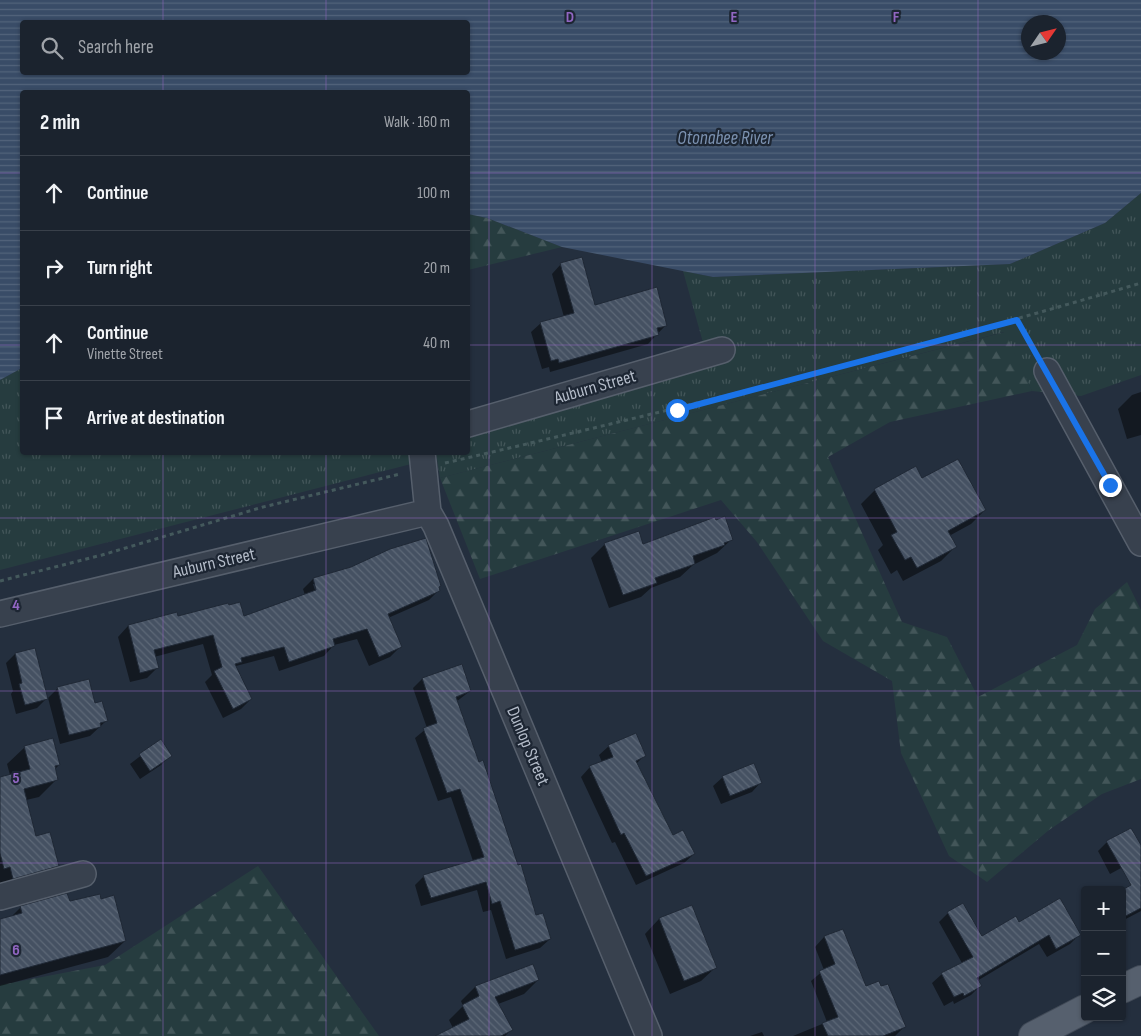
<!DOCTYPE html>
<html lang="en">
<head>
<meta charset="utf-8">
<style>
	body { margin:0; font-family:"Sofia Sans Condensed",sans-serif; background:#242b36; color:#f1f3f6 }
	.controls { position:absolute; right:15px; bottom:15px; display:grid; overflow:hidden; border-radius:5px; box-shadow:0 1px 4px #0004 }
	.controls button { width:45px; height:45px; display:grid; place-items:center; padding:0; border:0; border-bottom:1px solid #39404a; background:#1b232e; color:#f1f3f6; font:25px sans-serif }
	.compass { position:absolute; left:1021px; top:15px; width:45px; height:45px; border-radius:50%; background:#1b232e; box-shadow:0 1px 4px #0004; rotate:55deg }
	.stop { position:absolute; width:15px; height:15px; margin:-11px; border:4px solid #1a73e8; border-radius:50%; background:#fff }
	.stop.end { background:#1a73e8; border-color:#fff; box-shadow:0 1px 5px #0008 }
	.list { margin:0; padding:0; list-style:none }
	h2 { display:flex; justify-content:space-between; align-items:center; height:65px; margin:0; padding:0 20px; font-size:21px }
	h2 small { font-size:16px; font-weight:400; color:#a0a4aa }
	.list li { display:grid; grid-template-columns:32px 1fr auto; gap:15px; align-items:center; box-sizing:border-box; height:75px; padding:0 20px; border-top:1px solid #39404a }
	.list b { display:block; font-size:19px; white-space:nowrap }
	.list p { margin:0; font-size:16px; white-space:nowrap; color:#a0a4aa }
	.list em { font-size:16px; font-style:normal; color:#a0a4aa }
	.icon { flex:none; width:28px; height:28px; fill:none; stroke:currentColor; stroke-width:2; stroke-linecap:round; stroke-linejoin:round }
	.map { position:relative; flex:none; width:1141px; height:1036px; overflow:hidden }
	.search { position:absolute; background:#1b232e; box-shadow:0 1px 4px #0004; left:20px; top:20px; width:450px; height:55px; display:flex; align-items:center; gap:12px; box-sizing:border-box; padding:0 18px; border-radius:5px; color:#a0a4aa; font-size:19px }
	.panel { position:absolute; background:#1b232e; box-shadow:0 1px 4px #0004; left:20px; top:90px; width:450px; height:365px; border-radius:5px }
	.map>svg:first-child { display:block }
	.grass { fill:url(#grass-tufts) }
	.forest { fill:url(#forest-firs) }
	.water { fill:url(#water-rules); fill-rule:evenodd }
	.shadow { fill:#0007; fill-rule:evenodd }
	.building { fill:url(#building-back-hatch); stroke:#1f2835 }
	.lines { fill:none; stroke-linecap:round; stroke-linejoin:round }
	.minor-casing { stroke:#565f6c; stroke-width:28 }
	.major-casing { stroke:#414a57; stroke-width:30 }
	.path { stroke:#44595c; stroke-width:3; stroke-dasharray:4 4; stroke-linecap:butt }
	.minor { stroke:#38414e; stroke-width:25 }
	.major { stroke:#56606e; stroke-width:28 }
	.route { stroke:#1a73e8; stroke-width:6 }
	.grid { fill:none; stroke:#9266c3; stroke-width:1; stroke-opacity:0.55 }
	.labels { text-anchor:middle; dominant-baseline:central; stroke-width:4.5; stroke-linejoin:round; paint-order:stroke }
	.street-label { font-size:18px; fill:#b4bcc9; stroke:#1d2633 }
	.water-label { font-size:19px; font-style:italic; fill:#7c92b1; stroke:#1d2633 }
	.grid-label { font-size:16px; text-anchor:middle; font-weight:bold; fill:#9266c3; stroke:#1d2633; stroke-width:4.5; stroke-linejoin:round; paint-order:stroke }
</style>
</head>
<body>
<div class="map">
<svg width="1141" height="1036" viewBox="0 0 1141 1036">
	<defs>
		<pattern id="grass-tufts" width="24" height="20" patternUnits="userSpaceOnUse" patternTransform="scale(1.25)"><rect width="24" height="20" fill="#263c3f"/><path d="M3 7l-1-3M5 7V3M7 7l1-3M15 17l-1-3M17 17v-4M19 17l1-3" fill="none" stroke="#435659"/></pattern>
		<pattern id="forest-firs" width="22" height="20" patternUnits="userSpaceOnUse" patternTransform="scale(1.25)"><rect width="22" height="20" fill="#263c3f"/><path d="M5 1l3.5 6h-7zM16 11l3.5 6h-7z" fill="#435659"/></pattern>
		<pattern id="water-rules" width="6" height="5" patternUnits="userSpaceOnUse" patternTransform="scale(1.25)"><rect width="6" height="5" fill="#394c67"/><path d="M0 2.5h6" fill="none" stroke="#53647b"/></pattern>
		<pattern id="building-back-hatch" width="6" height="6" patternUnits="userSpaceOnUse" patternTransform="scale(1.25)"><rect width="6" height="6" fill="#455162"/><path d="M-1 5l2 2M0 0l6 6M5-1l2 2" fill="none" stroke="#5d6877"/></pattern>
	</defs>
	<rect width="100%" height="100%" fill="#242f3e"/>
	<!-- grass -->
	<path class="grass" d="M 1141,193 L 1141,375 L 1081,396 L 1032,391 L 1004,332 L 440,478 L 436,453 L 468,452 L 468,434 L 704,346 L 683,271 L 713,277 L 1010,264 L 1105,223 Z
		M 22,368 L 22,452 L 415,453 L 415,463 L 0,570 L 0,380 Z"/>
	<!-- forest -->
	<path class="forest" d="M 468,214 L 487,218 L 562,247 L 468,270 Z
		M 1005,332 L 1032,391 L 890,422 L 828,457 L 902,622 L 947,637 L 978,697 L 1077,645 L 1095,609 L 1127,582 L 1141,610 L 1141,779 L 1102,794 L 1049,830 L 987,882 L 949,856 L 901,753 L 892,681 L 823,641 L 757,542 L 721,500 L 480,579 L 440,478 Z
		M 258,866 L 379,1036 L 0,1036 L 0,985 L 105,965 Z"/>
	<!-- water -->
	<path class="water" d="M 0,0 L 1141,0 L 1141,193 L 1105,223 L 1010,264 L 713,277 L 562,247 L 487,218 L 468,214 L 468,92 L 22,92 L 22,368 L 0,380 ZM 22,22 L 468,22 L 468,72 L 22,72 ZM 1028,22 L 1058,22 L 1058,52 L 1028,52 Z"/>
	<!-- shadow -->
	<path class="shadow" d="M 561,264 L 594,306 L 665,326 L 648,344 L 550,372 L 549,367 L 542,369 L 531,332 L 541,323 L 564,317 L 552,274 Z
		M 1141,392 L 1141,435 L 1127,439 L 1118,409 L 1132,395 Z
		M 922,480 L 985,510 L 971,524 L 949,536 L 955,547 L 941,561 L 903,581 L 897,570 L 891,574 L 878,550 L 883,545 L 861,504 L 875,490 Z
		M 732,539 L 717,553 L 693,565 L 680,577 L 651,588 L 641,597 L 609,608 L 591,558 L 605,544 L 642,546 Z
		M 313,579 L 438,587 L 439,590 L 429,600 L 388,618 L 400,647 L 390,657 L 369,666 L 357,639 L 334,645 L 324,656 L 279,671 L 274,656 L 236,666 L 251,699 L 241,709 L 223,718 L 205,682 L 212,675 L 203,644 L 154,657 L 157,668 L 147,678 L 130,682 L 118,637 L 128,626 L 176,614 L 177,617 L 243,618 L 305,595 L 303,589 ZM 313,584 L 316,584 L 317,596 Z
		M 15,654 L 46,699 L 37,708 L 16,714 L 11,694 L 13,691 L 6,663 Z
		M 422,679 L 470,691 L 456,702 L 535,916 L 550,939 L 540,948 L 506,959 L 491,910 L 483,912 L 477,890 L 421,906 L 415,885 L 424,876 L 473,861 L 451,797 L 438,801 L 415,738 L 427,728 L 413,688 Z
		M 88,681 L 94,705 L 106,721 L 90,736 L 60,744 L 48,698 L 57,689 Z
		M 160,741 L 170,756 L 161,765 L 140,779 L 130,764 Z
		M 609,746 L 644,756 L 636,764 L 672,837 L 694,854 L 684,863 L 636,885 L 615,842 L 612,843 L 581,777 L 590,767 L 602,762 L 599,755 Z
		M 25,747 L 59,765 L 55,769 L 57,779 L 39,797 L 26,800 L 36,837 L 58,865 L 40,883 L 0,894 L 0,778 L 10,775 L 7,764 Z
		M 723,777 L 761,782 L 752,792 L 721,804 L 713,786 Z
		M 1107,842 L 1141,848 L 1141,854 L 1134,861 L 1110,874 L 1098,851 Z
		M 1141,881 L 1141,911 L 1122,921 L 1122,891 Z
		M 100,900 L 125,941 L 108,957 L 0,986 L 0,920 L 11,917 L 21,907 Z
		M 691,907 L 716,967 L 701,981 L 670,994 L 645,934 L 659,919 Z
		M 948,913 L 981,938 L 1018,924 L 1080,934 L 1070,944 L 1047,957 L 1039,944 L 977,981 L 980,986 L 971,995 L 954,1004 L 953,1001 L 944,1006 L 932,983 L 942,974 L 962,963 L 939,922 Z
		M 842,930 L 865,988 L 904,1027 L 895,1036 L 793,1036 L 827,1022 L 811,981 L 824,970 L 815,947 L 824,937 Z
		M 532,965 L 538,980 L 524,994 L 498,1004 L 511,1030 L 505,1036 L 451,1036 L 455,1032 L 449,1020 L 463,1006 L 461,1001 L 475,987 Z
		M 762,1032 L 764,1036 L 750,1036 Z"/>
	<!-- building -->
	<path class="building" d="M 582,257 L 595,305 L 657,287 L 667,326 L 657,328 L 659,335 L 559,363 L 558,359 L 551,361 L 540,322 L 574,313 L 560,263 Z
		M 958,459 L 986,510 L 948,531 L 957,547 L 917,568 L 911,557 L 905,560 L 891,535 L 897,532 L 874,489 L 916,466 L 922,478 Z
		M 725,516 L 733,540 L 724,543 L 725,545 L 693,556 L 695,564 L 655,578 L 657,583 L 623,595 L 604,543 L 639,531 L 643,544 L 715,517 L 716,520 Z
		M 426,538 L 441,586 L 439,587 L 440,591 L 388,614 L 402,647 L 379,657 L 367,629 L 333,639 L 335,646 L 289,662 L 284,647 L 241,658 L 242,662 L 235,664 L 252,699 L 233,709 L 214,671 L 222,667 L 213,635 L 154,650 L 159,668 L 140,673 L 128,625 L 177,612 L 178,616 L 228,603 L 229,605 L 240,602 L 244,616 L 316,590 L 313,578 L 351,567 L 390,549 Z
		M 35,648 L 48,699 L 25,705 L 19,684 L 22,683 L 15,653 Z
		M 462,664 L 471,691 L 456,697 L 479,762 L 483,760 L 518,865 L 521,864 L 536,915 L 543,913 L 551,939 L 515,950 L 500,901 L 492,904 L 486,882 L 431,898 L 423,875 L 484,857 L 460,789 L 447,793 L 423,728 L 437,723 L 422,678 Z
		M 89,679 L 95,703 L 102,701 L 108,721 L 100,723 L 101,727 L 69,735 L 57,687 Z
		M 636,733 L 646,756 L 636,761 L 673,835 L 683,830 L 695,854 L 646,876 L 624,833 L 621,835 L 589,766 L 613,757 L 608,745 Z
		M 53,738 L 60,765 L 55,766 L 58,780 L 24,789 L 36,836 L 50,832 L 59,866 L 13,879 L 10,867 L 4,869 L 0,853 L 0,777 L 30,769 L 24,746 Z
		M 161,739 L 172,756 L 150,771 L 139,754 Z
		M 754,763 L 762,783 L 730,796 L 722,776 Z
		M 1131,828 L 1141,845 L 1141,908 L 1122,918 L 1122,890 L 1131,885 L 1106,841 Z
		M 67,893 L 70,901 L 100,894 L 101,899 L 114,895 L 126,941 L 0,975 L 0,919 L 22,913 L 20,906 Z
		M 1060,898 L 1081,935 L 1056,949 L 1049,935 L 977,978 L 982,986 L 964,996 L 963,993 L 954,997 L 941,973 L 973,957 L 947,912 L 963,903 L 982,936 L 1016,916 L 1019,922 Z
		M 692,905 L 717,968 L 684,981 L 659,918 Z
		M 843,929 L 866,986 L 879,981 L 881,986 L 888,984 L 906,1027 L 883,1036 L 828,1036 L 822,1023 L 838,1017 L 819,971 L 835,964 L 824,936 Z
		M 533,964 L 539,980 L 495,997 L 513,1030 L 501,1036 L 435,1036 L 469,1019 L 462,1005 L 479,996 L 475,986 Z"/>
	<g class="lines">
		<!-- minor casing -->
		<g class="minor-casing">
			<path id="minor" d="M 1047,371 L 1141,543
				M 468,424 L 722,350
				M 422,452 L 428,512 L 436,526 L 649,1036
				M 0,614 L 428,512
				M 0,897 L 83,874"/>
		</g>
		<!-- major casing -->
		<g class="major-casing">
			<path id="major" d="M 1122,989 L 1141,980
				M 1033,1036 L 1085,1009"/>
		</g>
		<!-- path -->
		<path class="path" d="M 1017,320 L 1035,351
			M 445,463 C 679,409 911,351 1141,283
			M 0,581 L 102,555 L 263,507 L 400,474"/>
		<!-- minor -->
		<use href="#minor" class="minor"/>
		<!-- major -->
		<use href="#major" class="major"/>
	</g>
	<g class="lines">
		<!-- route -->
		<path class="route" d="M 677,410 L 1017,320 L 1110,485"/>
	</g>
	<!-- grid -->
	<path class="grid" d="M 163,0 L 163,22M 326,0 L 326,22M 489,0 L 489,1036M 652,0 L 652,1036M 815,0 L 815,1036M 978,0 L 978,1036M 163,72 L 163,92M 326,72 L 326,92M 0,173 L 22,173M 468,173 L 1141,173M 0,345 L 22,345M 468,345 L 1141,345M 163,452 L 163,1036M 326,452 L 326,1036M 0,518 L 1141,518M 0,691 L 1141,691M 0,863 L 1141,863"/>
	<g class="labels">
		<!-- street labels -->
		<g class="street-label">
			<text transform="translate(595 387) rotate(-16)">Auburn Street</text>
			<text transform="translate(214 563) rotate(-13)">Auburn Street</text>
			<text transform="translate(528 746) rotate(67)">Dunlop Street</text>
		</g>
		<!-- water labels -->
		<g class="water-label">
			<text x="725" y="138">Otonabee River</text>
		</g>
	</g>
	<g class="grid-label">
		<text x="570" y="22">D</text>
		<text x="734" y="22">E</text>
		<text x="896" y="22">F</text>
		<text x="16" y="610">4</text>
		<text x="16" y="783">5</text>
		<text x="16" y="955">6</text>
	</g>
</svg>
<div class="controls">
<button>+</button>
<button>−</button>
<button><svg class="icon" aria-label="layers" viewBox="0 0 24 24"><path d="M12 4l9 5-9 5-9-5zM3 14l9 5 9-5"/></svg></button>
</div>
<svg class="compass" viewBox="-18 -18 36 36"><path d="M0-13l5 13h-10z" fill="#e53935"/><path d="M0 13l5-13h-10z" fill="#a0a4aa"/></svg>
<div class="stop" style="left:677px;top:410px"></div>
<div class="stop end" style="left:1110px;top:485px"></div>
<div class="search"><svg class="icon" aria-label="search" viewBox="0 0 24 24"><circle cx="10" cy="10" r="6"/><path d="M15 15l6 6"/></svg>Search here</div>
<section class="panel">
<h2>2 min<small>Walk · 160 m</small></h2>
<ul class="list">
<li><svg class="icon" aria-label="ahead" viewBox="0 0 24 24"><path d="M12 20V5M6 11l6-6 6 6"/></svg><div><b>Continue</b></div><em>100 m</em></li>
<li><svg class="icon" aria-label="right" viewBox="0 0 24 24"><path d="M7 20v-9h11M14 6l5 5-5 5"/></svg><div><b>Turn right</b></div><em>20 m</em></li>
<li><svg class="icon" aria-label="ahead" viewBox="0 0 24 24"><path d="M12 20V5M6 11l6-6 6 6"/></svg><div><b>Continue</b><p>Vinette Street</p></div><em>40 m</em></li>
<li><svg class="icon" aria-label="arrive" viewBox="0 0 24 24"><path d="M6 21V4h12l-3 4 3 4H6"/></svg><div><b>Arrive at destination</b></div></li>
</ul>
</section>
</div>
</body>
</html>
